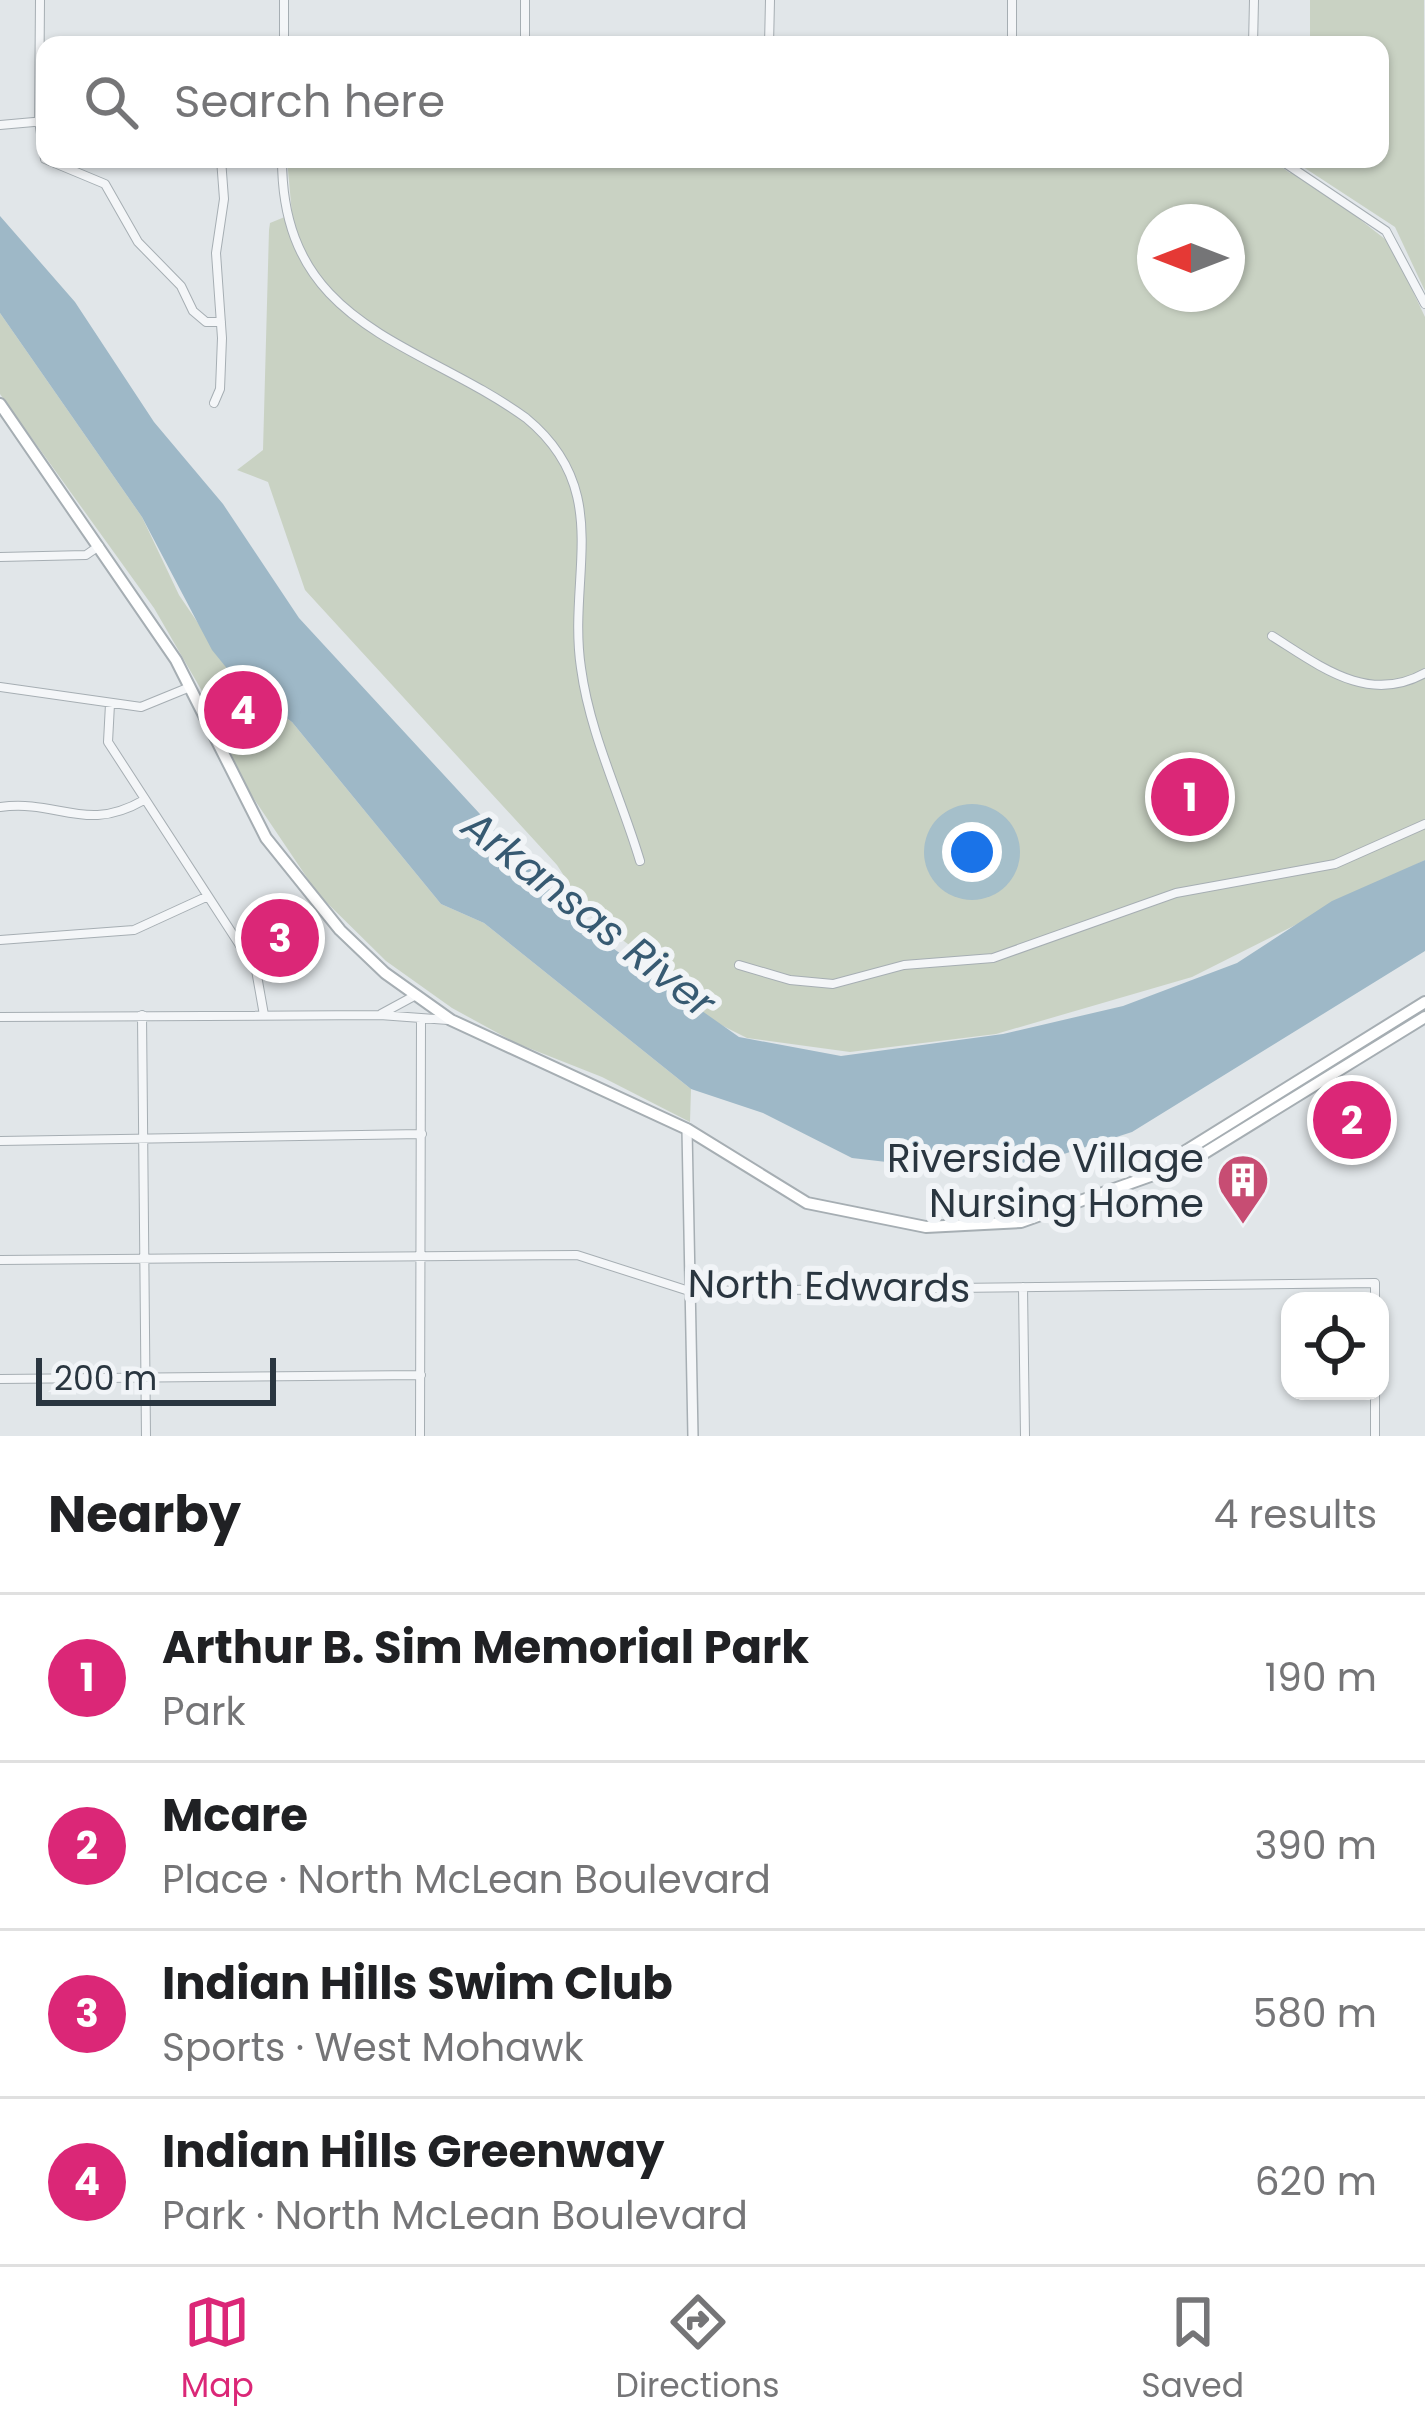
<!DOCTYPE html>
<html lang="en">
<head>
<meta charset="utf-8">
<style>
	body { margin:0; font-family:Poppins,sans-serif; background:#f2f2f2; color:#202124 }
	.controls { position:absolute; right:36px; bottom:36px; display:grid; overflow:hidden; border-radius:24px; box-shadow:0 3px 9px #0004 }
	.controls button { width:108px; height:108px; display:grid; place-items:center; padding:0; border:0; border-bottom:3px solid #e0e0e0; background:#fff; color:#202124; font:60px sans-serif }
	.compass { position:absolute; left:1137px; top:204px; width:108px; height:108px; border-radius:50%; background:#fff; box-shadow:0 3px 9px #0004; rotate:270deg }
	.scale { position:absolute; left:36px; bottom:30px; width:240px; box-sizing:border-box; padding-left:12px; border:6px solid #2a3640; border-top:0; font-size:33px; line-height:42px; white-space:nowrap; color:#2a3640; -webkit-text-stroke:9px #f1f4f7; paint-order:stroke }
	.you { position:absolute; left:972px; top:852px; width:42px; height:42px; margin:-30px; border:9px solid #fff; border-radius:50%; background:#1a73e8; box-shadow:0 0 0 18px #1a73e833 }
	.badge { display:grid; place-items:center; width:78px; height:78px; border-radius:50%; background:#db2777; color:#fff; font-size:39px; font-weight:700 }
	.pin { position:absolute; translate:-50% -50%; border:6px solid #fff; box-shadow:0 3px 12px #0006 }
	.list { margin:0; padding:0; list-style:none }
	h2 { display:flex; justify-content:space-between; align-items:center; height:156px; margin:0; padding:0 48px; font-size:51px }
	h2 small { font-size:39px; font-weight:400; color:#757577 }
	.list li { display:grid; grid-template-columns:78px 1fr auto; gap:36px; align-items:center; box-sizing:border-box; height:168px; padding:0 48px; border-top:3px solid #e0e0e0 }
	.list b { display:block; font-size:45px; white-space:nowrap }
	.list p { margin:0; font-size:39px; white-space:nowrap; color:#757577 }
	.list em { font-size:39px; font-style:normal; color:#757577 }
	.icon { flex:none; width:66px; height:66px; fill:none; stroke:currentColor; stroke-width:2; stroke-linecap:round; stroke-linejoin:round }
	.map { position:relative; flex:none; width:1425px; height:1436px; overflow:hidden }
	.search { position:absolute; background:#fff; box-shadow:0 3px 9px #0004; left:36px; right:36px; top:36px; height:132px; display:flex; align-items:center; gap:30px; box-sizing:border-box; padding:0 42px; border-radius:24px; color:#757577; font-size:45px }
	.sheet { height:828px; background:#fff }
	nav { display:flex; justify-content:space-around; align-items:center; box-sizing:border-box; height:168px; border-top:3px solid #e0e0e0; background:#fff; font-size:33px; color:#757577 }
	nav a { display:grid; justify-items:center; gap:6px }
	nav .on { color:#db2777 }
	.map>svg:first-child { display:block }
	.green { fill:#c9d2c3; fill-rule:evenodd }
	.water { fill:#9eb8c7 }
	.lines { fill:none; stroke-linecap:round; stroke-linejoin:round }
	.minor-casing { stroke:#a6aeb3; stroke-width:10 }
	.tertiary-casing { stroke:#a6aeb3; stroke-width:12 }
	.secondary-casing { stroke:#a6aeb3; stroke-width:14 }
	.minor { stroke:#f4f6f8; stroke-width:8 }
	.tertiary { stroke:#f4f6f8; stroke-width:9 }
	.secondary { stroke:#fff; stroke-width:10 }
	.labels { text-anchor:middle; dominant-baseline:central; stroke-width:12; stroke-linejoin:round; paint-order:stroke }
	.poi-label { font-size:39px; fill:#2a3640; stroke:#f1f4f7; text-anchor:end }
	.street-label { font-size:39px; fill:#2a3640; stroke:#f1f4f7 }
	.water-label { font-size:42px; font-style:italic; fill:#375a72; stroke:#f1f4f7 }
</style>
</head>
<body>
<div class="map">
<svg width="1425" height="1436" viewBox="0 0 1425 1436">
	<rect width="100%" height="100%" fill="#e1e6e9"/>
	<!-- green -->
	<path class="green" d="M 1310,0 L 1424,0 L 1425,291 L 1395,227 L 1291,159 L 1380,159 L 1380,45 L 1300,45 L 1310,38 Z
		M 287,159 L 1270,159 L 1290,173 L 1297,170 L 1390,243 L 1425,317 L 1425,860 L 1192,977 L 996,1034 L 850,1052 L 747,1038 L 697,1013 L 632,947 L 590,916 L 557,865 L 305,590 L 268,482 L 237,470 L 263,450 L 269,230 L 270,223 L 292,214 ZM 1155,222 L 1227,222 L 1227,294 L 1155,294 Z
		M 0,313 L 142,517 L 179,595 L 238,682 L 292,722 L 441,904 L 484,923 L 691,1089 L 690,1122 L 602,1077 L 516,1043 L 452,1008 L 386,961 L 318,894 L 246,787 L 206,698 L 154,608 L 0,394 Z"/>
	<!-- water -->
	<path class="water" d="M 0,216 L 75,302 L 154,422 L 223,504 L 299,618 L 587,930 L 739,1037 L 841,1056 L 1003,1034 L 1123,1006 L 1237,963 L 1332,901 L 1425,860 L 1425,951 L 1132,1132 L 1033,1164 L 947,1169 L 852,1158 L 763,1113 L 691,1089 L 484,923 L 441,904 L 292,722 L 238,682 L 212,650 L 142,517 L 0,313 Z"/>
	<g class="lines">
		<!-- minor casing -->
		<g class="minor-casing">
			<path id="minor" d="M 40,0 L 39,121 L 45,159
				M 1012,0 L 1012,45
				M 284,45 L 284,0
				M 525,45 L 525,0
				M 769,45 L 770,0
				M 1253,45 L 1254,0
				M 0,125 L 45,121
				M 45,159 L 105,184 L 138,242 L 181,286 L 193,311 L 206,322 L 221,322
				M 282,159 C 282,328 418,340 526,418 C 615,491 567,575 581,668 C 590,735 621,797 640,861
				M 1279,159 L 1386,231 L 1425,304
				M 214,403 L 220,389 L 222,338 L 216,253 L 224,199 L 221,159
				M 0,557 L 86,555 L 99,546
				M 1272,636 C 1320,666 1368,705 1425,673
				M 0,687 L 141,707 L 190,687
				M 110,704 L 108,742 L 256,970 L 264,1015
				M 0,807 C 59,799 85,834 144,800
				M 0,940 L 134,930 L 206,897
				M 739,965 L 790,980 L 833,984 L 904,965 L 993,958 L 1176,893 L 1335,864 L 1425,824
				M 381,1014 L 416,995
				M 142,1015 L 146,1436
				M 0,1017 L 380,1015 L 448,1020
				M 0,1141 L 422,1134
				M 0,1260 L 577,1255 L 689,1291 L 1375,1283 L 1375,1301
				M 1023,1287 L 1025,1436
				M 0,1379 L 421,1375
				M 420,1436 L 421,1018
				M 1375,1436 L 1375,1391"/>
		</g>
		<!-- tertiary casing -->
		<g class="tertiary-casing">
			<path id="tertiary" d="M 687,1129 L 693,1436"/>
		</g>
		<!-- secondary casing -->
		<g class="secondary-casing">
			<path id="secondary" d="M 0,404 L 176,660 L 266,838 L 340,930 L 385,973 L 451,1020 L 687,1129 L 807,1203 L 926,1227 L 1021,1222 L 1190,1162 L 1425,1017
				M 1155,1170 L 1425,1002"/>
		</g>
		<!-- minor -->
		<use href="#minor" class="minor"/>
		<!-- tertiary -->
		<use href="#tertiary" class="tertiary"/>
		<!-- secondary -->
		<use href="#secondary" class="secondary"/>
	</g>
	<!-- icons -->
	<defs>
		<g id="building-pin" transform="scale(2.7)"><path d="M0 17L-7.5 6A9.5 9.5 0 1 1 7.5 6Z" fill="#c74d73" stroke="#f1f4f7"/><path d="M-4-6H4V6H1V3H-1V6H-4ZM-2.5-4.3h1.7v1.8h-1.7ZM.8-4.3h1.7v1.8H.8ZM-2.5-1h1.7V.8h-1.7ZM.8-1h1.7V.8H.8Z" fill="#fff"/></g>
	</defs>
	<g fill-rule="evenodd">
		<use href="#building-pin" x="1243" y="1180"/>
	</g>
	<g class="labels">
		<!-- poi labels -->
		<g class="poi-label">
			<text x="1204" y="1158">Riverside Village<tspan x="1204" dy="45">Nursing Home</tspan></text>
		</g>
		<!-- street labels -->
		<g class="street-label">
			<text transform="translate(829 1286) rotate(1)">North Edwards</text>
		</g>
		<!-- water labels -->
		<g class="water-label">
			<text transform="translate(589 914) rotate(38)">Arkansas River</text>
		</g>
	</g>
</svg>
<div class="controls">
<button><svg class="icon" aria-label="locate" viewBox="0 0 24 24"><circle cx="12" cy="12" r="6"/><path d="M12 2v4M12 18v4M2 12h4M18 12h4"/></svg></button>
</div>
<svg class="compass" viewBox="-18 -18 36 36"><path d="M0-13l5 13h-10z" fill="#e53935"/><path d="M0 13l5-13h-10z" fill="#757577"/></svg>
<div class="scale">200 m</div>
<div class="you"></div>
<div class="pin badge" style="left:1190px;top:797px">1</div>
<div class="pin badge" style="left:1352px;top:1120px">2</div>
<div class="pin badge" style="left:280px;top:938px">3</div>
<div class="pin badge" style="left:243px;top:710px">4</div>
<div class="search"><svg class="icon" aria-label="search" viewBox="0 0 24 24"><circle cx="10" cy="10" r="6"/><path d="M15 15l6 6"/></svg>Search here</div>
</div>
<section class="sheet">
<h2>Nearby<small>4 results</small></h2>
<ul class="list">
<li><span class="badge">1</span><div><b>Arthur B. Sim Memorial Park</b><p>Park</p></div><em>190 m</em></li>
<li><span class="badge">2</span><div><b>Mcare</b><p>Place · North McLean Boulevard</p></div><em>390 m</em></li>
<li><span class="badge">3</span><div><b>Indian Hills Swim Club</b><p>Sports · West Mohawk</p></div><em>580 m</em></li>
<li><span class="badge">4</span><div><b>Indian Hills Greenway</b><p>Park · North McLean Boulevard</p></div><em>620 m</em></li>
</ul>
</section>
<nav>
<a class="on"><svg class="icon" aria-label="map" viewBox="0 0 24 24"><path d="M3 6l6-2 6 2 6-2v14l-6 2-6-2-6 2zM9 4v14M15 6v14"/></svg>Map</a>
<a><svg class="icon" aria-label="directions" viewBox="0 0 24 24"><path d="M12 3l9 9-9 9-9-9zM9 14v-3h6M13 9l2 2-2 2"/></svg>Directions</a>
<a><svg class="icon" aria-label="saved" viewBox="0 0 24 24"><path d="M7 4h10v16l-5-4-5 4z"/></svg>Saved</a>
</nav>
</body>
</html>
